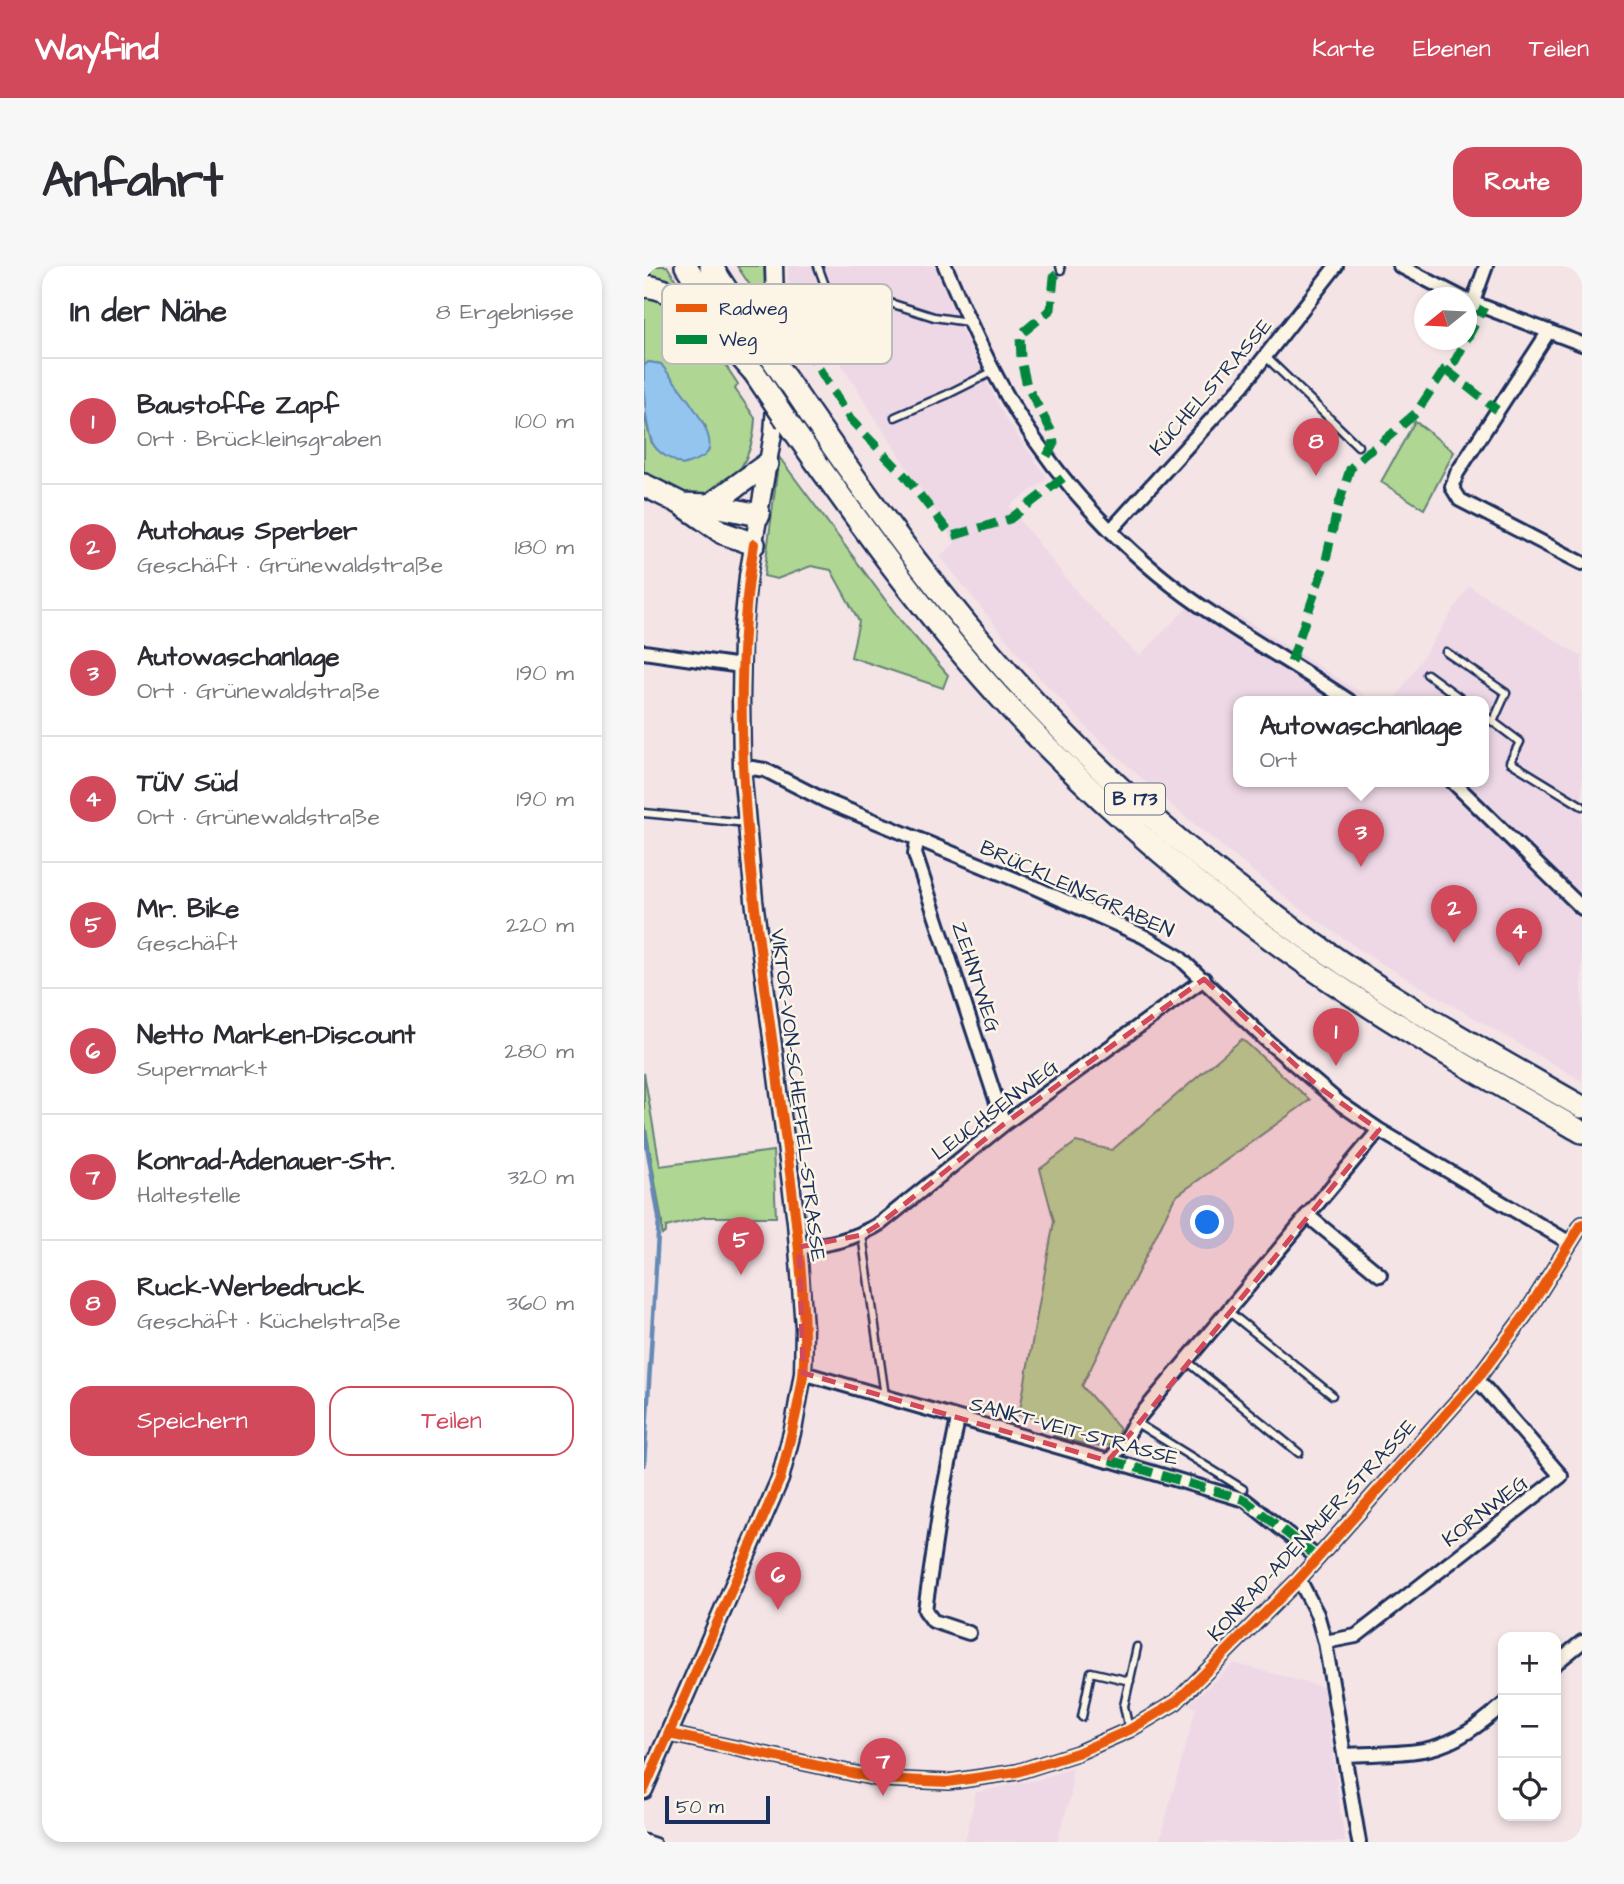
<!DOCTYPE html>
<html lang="de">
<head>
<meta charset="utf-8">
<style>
	body { margin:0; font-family:"Architects Daughter",sans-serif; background:#f7f7f7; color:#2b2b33 }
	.controls { position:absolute; right:21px; bottom:21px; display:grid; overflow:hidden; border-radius:14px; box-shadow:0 4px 10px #0003 }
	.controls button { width:63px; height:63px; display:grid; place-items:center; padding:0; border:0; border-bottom:2px solid #e1e1e2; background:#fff; color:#2b2b33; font:35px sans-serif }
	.compass { position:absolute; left:770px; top:21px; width:63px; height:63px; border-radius:50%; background:#fff; box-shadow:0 4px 10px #0003; rotate:252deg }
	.scale { position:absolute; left:21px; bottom:18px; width:105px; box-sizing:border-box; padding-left:7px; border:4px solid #1b2f5e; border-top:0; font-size:19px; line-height:24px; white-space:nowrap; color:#1b2f5e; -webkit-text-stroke:5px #fcf5e5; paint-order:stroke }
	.you { position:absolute; left:564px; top:957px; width:24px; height:24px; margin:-18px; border:5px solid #fff; border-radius:50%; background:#1a73e8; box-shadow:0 0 0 10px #1a73e833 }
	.badge { display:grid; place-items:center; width:46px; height:46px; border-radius:50%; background:#d1495b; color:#fff; font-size:23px; font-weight:700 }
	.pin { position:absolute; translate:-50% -58px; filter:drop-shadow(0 2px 4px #0008) }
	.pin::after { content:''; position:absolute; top:37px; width:24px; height:21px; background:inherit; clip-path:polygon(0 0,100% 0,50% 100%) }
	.popup { position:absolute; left:589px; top:430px; width:256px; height:91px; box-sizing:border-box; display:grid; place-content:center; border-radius:14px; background:#fff; filter:drop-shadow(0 2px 5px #0005); font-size:23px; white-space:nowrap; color:#7c7c81 }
	.popup b { font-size:26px; color:#2b2b33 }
	.popup::after { content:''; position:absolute; left:50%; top:100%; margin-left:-14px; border:14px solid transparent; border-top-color:#fff }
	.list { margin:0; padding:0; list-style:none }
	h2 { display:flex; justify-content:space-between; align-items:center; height:91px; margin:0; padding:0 28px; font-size:30px }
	h2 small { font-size:23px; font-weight:400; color:#7c7c81 }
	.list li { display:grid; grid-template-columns:46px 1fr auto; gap:21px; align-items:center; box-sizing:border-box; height:126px; padding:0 28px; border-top:2px solid #e1e1e2 }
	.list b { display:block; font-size:26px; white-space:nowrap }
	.list p { margin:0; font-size:23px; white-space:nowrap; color:#7c7c81 }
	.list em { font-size:23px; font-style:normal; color:#7c7c81 }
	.actions { display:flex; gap:14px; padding:21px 28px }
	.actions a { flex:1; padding:16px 0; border:2px solid #d1495b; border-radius:21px; text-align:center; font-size:24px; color:#d1495b }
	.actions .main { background:#d1495b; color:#fff }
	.icon { flex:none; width:38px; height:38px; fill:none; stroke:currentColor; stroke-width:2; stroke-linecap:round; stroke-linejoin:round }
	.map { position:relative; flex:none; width:938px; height:1576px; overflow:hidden; border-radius:21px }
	header { display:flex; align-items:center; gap:42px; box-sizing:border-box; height:98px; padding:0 35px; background:#d1495b; color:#fff }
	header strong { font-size:33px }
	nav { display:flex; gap:38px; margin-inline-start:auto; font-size:24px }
	.intro { display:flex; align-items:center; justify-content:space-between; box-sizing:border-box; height:168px; padding:0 42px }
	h1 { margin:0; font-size:49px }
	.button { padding:18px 32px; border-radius:21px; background:#d1495b; color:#fff; font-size:24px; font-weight:700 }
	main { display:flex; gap:42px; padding:0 42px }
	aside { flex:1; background:#fff; border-radius:21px; box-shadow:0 4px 10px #0003 }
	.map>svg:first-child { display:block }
	.built { fill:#eed8e6 }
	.green { fill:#afd692; stroke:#658278; stroke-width:2 }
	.water { fill:#93c5ef; stroke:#6389b5; stroke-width:2 }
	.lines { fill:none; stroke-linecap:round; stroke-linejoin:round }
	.stream { stroke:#6389b5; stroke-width:4.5 }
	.lane-casing { stroke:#1b2f5e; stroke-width:11 }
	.street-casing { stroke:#1b2f5e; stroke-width:18 }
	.secondary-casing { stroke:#1b2f5e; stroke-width:21 }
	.highway-casing { stroke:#1b2f5e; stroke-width:26 }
	.lane { stroke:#fcf5e5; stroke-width:6 }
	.street { stroke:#fcf5e5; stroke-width:12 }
	.secondary { stroke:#fcf5e5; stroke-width:16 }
	.highway { stroke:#fcf5e5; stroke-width:21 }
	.highway-bridge-casing { stroke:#1b2f5e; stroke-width:26; stroke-linecap:butt }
	.highway-bridge { stroke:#fcf5e5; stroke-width:21 }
	.quiet { stroke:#00873e; stroke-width:9; stroke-dasharray:18 9; stroke-linecap:butt }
	.cycleway-casing { stroke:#fcf5e5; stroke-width:15 }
	.cycleway { stroke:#e8590c; stroke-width:10 }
	.marked { fill:#d1495b; fill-opacity:0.2; stroke:#d1495b; stroke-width:5; stroke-dasharray:14 9; stroke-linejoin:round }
	.labels { text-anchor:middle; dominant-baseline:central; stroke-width:5; stroke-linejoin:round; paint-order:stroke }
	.shield { fill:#fcf5e5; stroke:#5e6a86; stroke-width:2 }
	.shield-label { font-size:19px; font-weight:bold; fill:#1b2f5e }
	.street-label { font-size:21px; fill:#1b2f5e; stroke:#fcf5e5 }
	.key { fill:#fcf5e5; stroke:#b8babc; stroke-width:2 }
	.key-label { font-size:19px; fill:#1b2f5e }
</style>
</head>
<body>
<header>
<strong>Wayfind</strong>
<nav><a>Karte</a><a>Ebenen</a><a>Teilen</a></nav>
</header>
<div class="intro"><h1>Anfahrt</h1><a class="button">Route</a></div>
<main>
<aside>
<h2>In der Nähe<small>8 Ergebnisse</small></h2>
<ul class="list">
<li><span class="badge">1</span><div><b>Baustoffe Zapf</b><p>Ort · Brückleinsgraben</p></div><em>100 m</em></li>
<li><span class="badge">2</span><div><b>Autohaus Sperber</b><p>Geschäft · Grünewaldstraße</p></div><em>180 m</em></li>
<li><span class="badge">3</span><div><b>Autowaschanlage</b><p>Ort · Grünewaldstraße</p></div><em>190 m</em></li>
<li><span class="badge">4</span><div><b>TÜV Süd</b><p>Ort · Grünewaldstraße</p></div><em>190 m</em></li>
<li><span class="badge">5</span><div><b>Mr. Bike</b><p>Geschäft</p></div><em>220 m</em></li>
<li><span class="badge">6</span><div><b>Netto Marken-Discount</b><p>Supermarkt</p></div><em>280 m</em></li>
<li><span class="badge">7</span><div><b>Konrad-Adenauer-Str.</b><p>Haltestelle</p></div><em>320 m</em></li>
<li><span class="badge">8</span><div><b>Ruck-Werbedruck</b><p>Geschäft · Küchelstraße</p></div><em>360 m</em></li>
</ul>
<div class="actions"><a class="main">Speichern</a><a>Teilen</a></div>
</aside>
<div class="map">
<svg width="938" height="1576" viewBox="0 0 938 1576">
	<rect width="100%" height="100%" fill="#f4e4e6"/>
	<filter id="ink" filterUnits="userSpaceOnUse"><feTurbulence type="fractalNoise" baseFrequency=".0143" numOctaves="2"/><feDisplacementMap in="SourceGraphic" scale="14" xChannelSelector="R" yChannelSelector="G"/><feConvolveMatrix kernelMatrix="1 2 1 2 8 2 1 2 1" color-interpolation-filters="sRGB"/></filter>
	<g filter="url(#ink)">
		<!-- built -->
		<path class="built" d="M 144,0 L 291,0 L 318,65 L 360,150 L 404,213 L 365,240 L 438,332 L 495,390 L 556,329 L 600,353 L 730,435 L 594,435 L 594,515 L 840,515 L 840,435 L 750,435 L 825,320 L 938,391 L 938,815 L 728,692 L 648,637 L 527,539 L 449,468 L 378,393 L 296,290 L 311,277 L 144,15 Z
			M 590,1397 L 679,1421 L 701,1576 L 515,1576 L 552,1442 L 545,1438 Z
			M 428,1502 L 427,1529 L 413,1576 L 321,1576 L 332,1526 L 392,1514 Z"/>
		<!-- green -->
		<path class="green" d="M 0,0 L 23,0 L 33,16 L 29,20 L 0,13 Z
			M 93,0 L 120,0 L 122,43 Z
			M 8,28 L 42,45 L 61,68 L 94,118 L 91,123 L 111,152 C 110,185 93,226 55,229 C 37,231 15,215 0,206 L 0,149 L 8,178 L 62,161 L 17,98 L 5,96 L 0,100 L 0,29 Z
			M 771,155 L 810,186 L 780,243 L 737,216 Z
			M 135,191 L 257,355 L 304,409 L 299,422 L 207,391 L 215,355 L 187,304 L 167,300 L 133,313 L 120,310 Z
			M 598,773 L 666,834 L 531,931 L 438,1120 L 476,1163 C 473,1168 472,1174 467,1178 C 456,1185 423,1173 410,1170 L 410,1156 L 375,1149 L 410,955 L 396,903 L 432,876 L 468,884 Z
			M 0,807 L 16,900 L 129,885 L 132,951 L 60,951 L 22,961 L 22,966 L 18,969 L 18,956 L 0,851 Z"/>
		<!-- water -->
		<path class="water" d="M 4,96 L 17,98 C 29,115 77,168 63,187 C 58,194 46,196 38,199 C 28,193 13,188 8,176 C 0,153 0,125 0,100 Z"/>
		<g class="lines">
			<!-- stream -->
			<path class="stream" d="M 0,862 L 15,952 L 0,1199"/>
			<!-- lane casing -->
			<g class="lane-casing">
				<path id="lane" d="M 174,0 L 191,47 L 243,36 L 290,51 L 324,56
					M 416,0 L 417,4
					M 621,90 L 714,180
					M 251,151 L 302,129 L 350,105
					M 802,386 L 862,427 L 849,456
					M 783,408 L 820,435
					M 840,449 L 876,476 L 866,496 L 938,540
					M 0,547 L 103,557
					M 218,969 L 241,1130
					M 584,1045 L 688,1129
					M 543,1095 L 655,1187
					M 491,1156 L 599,1223
					M 438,1451 L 447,1406 L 486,1415
					M 485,1464 L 480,1440 L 493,1381
					M 0,1572 L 12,1576"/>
			</g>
			<!-- street casing -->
			<g class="street-casing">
				<path id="street" d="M 301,0 C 323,51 345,102 374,148 C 423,227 493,299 570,349 C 614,379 661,405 705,435
					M 756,0 L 818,32
					M 822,34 L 938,78
					M 829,36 L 842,0
					M 905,65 L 813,207 L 808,221 L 816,234 L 938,297
					M 467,264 L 598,120 L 692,0
					M 0,386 L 97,400
					M 98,503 L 108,502 L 121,504 L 182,535 L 392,622 L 499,670 L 535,691 L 621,773 L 697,838 L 735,864 L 926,977
					M 808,515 L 938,642
					M 273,575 L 271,588 L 360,858
					M 663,949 L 736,1009
					M 155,981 C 185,979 211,973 237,957 L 360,858 L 560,713
					M 159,1107 L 464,1195 L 466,1194 L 601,1234 L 674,1292
					M 314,1153 L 296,1242 L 281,1344 L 289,1355 L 325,1367
					M 466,1194 L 478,1179 L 491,1156 L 735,864
					M 655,1313 L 673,1348 L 681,1376 L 715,1576
					M 681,1376 L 712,1370 L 917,1210 L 833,1113
					M 912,1397 L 938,1376
					M 25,1468 L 236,1513 L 304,1516 L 373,1506 L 433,1487 L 485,1464 L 532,1436 L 655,1313 L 833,1113 L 881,1049 L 938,958
					M 701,1489 C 728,1487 758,1489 784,1483 C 812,1477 837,1458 859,1439"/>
			</g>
			<!-- secondary casing -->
			<g class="secondary-casing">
				<path id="secondary" d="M 0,1524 L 136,1213 L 150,1159 L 159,1107 L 160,1061 L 152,956 L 110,634 L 98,503 L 97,433 L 98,371 L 104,310 L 129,168 L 133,110 L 130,0"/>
			</g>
			<!-- highway casing -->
			<g class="highway-casing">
				<path id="highway" d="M 42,0 L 83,63
					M 67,0 L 112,69
					M 0,20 C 45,23 81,75 110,106
					M 144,116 C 229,240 312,356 417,464 C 525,576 654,673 786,753 C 836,783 887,812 938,841
					M 143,155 C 213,254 283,353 366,442 C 448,530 540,611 638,681 C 733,750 836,808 938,866
					M 0,219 L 36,237 L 79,267 L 110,278
					M 37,238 L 66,239 L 115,249
					M 66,239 L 123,198"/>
			</g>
			<!-- lane -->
			<use href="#lane" class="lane"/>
			<!-- street -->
			<use href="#street" class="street"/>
			<!-- secondary -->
			<use href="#secondary" class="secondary"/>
			<!-- highway -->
			<use href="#highway" class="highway"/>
			<!-- highway-bridge casing -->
			<g class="highway-bridge-casing">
				<path id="highway-bridge" d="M 112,69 L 144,116
					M 110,106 L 143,155"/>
			</g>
			<!-- highway-bridge -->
			<use href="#highway-bridge" class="highway-bridge"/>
			<!-- quiet -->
			<path class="quiet" d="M 133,82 C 141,75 146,62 152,58 L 168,91 L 206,153 L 261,210 L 308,270 L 366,253 L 419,212
				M 801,103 L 853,144
				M 403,190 L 410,177 L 408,166 L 383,120 L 377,94 L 376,69 L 407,43 L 410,11 L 417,4
				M 647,396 L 682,294 L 693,244 L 706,203 L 721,188 L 736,178 L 772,147 L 801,103 L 811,95 L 840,41
				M 466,1194 L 601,1234 L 674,1292"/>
			<!-- cycleway casing -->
			<g class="cycleway-casing">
				<path id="cycleway" d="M 25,1468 L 236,1513 L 304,1516 L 373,1506 L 433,1487 L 485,1464 L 532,1436 L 655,1313 L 833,1113 L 881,1049 L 938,958
					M 0,1524 L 136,1213 C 145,1179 154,1145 159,1110 C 162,1080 159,1049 158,1020 C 153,949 142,879 133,809 C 109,633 81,455 110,278"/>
			</g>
			<!-- cycleway -->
			<use href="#cycleway" class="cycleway"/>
		</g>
	</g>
	<!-- marked area -->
	<path class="marked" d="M 560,713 L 676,822 L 735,864 L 464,1195 L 159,1107 L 155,981 L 218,969 L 237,957 L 360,858 Z"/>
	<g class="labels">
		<!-- shield labels -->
		<rect class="shield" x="461" y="517.5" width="60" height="31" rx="5"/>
		<g class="shield-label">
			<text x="491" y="533">B 173</text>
		</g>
		<!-- street labels -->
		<g class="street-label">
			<text transform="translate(567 121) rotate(-49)">KÜCHELSTRASSE</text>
			<text transform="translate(433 623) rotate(24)">BRÜCKLEINSGRABEN</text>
			<text transform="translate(332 711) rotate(72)">ZEHNTWEG</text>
			<text transform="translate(154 829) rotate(83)">VIKTOR-VON-SCHEFFEL-STRASSE</text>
			<text transform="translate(351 844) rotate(-37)">LEUCHSENWEG</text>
			<text transform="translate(430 1165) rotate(15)">SANKT-VEIT-STRASSE</text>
			<text transform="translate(841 1245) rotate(-38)">KORNWEG</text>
			<text transform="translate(668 1264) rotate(-47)">KONRAD-ADENAUER-STRASSE</text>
		</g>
	</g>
	<!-- legend -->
	<rect x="18" y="18" width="230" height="80" rx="10" class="key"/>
	<rect x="32" y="38" width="31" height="8" fill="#e8590c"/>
	<rect x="32" y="69" width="31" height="9" fill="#00873e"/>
	<g class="key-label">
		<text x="75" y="49">Radweg</text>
		<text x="75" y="80">Weg</text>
	</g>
</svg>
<div class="controls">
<button>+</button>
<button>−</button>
<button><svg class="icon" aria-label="locate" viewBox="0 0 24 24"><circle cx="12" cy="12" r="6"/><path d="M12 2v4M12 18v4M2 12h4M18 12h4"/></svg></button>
</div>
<svg class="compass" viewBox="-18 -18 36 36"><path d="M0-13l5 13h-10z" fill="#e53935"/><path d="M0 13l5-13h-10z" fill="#7c7c81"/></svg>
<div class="scale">50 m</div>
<div class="you"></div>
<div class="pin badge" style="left:692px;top:800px">1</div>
<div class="pin badge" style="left:810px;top:677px">2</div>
<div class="pin badge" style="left:717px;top:601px">3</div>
<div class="popup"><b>Autowaschanlage</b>Ort</div>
<div class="pin badge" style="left:875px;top:700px">4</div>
<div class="pin badge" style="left:97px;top:1009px">5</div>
<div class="pin badge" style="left:134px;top:1344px">6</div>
<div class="pin badge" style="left:239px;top:1530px">7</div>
<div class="pin badge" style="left:672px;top:210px">8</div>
</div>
</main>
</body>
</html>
